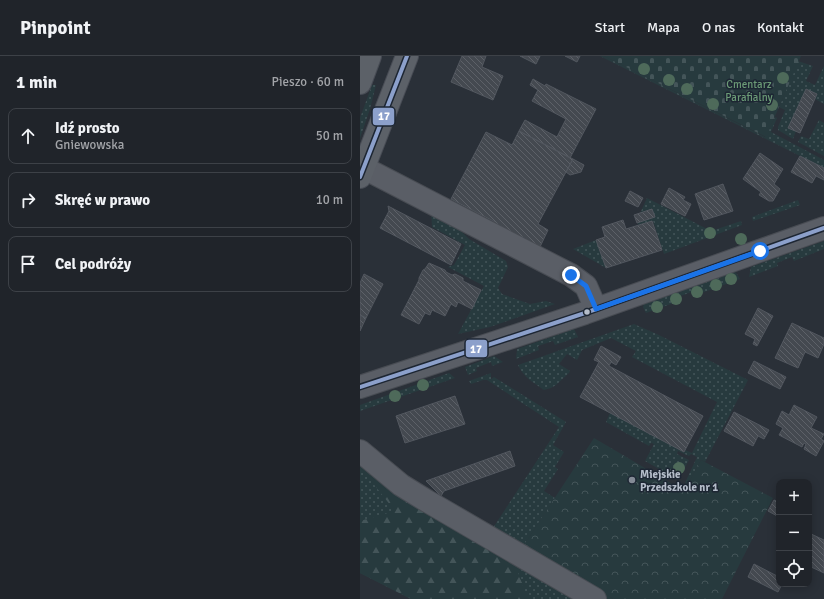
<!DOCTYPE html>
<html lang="pl">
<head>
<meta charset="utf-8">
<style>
	body { margin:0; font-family:Signika,sans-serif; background:#282c32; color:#f1f3f6 }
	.controls { position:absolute; right:12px; bottom:12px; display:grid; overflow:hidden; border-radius:8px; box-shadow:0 2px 10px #0003 }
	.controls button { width:36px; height:36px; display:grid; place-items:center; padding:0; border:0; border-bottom:1px solid #3d4147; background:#20242a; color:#f1f3f6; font:20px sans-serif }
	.stop { position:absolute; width:12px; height:12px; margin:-9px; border:3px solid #1a73e8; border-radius:50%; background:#fff }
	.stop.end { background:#1a73e8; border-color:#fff; box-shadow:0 1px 4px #0008 }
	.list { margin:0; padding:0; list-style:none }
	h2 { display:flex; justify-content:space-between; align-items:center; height:52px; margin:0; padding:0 16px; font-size:17px }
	h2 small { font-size:13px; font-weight:400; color:#a2a4a8 }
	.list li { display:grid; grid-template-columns:26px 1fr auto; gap:12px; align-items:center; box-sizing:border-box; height:56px; margin:0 8px 8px; padding:0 8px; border:1px solid #3d4147; border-radius:8px }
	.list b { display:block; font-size:15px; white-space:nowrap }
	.list p { margin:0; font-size:13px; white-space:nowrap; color:#a2a4a8 }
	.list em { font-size:13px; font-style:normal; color:#a2a4a8 }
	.icon { flex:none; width:22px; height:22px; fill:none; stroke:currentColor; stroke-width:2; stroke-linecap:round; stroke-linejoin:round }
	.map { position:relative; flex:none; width:464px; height:543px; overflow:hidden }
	header { display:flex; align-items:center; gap:24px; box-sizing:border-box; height:56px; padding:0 20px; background:#20242a; border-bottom:1px solid #3d4147 }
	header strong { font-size:19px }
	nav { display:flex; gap:22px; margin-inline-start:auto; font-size:14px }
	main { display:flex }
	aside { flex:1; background:#20242a }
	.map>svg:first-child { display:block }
	.grass { fill:url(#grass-dots) }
	.forest { fill:url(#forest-firs) }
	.cemetery { fill:url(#cemetery-stones) }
	.park { fill:url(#park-crowns) }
	.building { fill:url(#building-back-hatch); stroke:#52575f }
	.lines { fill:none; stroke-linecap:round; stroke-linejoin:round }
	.minor-casing { stroke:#484c53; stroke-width:24 }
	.major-casing { stroke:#484c55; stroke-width:24 }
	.minor { stroke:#5a5e66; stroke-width:22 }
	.major { stroke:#5c6168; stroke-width:22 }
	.bus-1-casing { stroke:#1d2633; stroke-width:7 }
	.bus-1 { stroke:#8ca0cb; stroke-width:4 }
	.tree { fill:#4e6a5a }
	.route { stroke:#1a73e8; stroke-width:5 }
	.bus-dot { fill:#b4bcc9; stroke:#1d2633; stroke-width:1.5 }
	.poi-dot { fill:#848b96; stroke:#1d2633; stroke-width:1.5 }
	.labels { text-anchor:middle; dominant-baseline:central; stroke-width:3; stroke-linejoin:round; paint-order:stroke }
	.park-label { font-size:11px; fill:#6b9a76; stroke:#1d2633 }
	.poi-label { font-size:11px; font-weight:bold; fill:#b4bcc9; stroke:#1d2633; text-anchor:start }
	.line-badge { stroke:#1d2633; stroke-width:1.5 }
	.badge-label { font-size:11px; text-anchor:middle; font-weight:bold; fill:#fff }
</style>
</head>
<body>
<header>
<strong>Pinpoint</strong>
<nav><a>Start</a><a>Mapa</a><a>O nas</a><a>Kontakt</a></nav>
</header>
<main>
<aside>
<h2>1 min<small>Pieszo · 60 m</small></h2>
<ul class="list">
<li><svg class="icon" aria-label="ahead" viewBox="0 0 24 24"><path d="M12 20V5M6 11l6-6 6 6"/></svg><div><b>Idź prosto</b><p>Gniewowska</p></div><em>50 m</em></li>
<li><svg class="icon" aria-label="right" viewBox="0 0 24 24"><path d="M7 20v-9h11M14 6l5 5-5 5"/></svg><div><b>Skręć w prawo</b></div><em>10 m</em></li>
<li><svg class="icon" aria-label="arrive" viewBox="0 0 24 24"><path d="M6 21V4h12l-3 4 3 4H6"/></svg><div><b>Cel podróży</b></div></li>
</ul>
</aside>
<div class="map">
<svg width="464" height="543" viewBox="0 0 464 543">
	<defs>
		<pattern id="grass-dots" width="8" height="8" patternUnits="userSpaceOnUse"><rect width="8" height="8" fill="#273a3e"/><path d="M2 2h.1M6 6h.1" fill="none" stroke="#445559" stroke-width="1.8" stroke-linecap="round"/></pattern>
		<pattern id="forest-firs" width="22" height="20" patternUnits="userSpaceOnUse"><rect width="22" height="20" fill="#273a3e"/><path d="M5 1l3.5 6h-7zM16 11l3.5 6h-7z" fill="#445559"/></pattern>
		<pattern id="cemetery-stones" width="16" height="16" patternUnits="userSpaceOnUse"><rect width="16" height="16" fill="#273a3e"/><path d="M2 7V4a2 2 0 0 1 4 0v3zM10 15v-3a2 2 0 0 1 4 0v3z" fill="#445559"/></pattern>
		<pattern id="park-crowns" width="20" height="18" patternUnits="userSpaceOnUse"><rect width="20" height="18" fill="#273a3e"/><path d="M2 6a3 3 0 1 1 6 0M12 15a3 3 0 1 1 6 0" fill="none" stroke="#445559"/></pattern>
		<pattern id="building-back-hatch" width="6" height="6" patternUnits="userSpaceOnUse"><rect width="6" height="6" fill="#444950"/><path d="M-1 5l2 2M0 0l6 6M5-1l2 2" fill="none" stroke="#5d6168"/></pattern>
	</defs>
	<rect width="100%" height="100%" fill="#2a3038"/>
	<!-- grass -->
	<path class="grass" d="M 240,0 L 244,0 L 405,81 L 415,61 L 417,62 L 411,76 L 464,104 L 464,112 Z
		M 438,5 L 453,10 L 446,25 L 455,29 L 464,10 L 464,48 L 455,43 L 457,38 L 446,33 L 428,72 L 436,75 L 433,83 L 418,74 L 418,71 L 425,54 L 419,51 Z
		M 12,29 L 16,29 L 10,53 L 0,82 L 0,62 Z
		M 459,64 L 464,67 L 464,100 L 438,86 L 441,80 L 449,83 Z
		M 287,142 L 351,175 L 381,165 L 382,169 L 304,198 L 293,165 L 278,169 L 277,164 Z
		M 438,144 L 440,149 L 393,165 L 392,161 Z
		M 71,154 L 90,164 L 109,183 L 146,205 L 148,211 L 138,232 L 142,238 L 170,248 L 186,245 L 195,248 L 130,271 L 98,278 L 124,230 L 88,211 L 94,209 L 105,189 L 72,171 Z
		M 236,184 L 246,212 L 213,193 Z
		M 464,185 L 464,193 L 434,205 L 432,201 L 417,207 L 418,210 L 389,221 L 391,211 Z
		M 375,216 L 377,218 L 380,223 L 336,239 L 334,235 L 318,241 L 319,245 L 286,257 L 283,251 L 284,248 Z
		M 274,268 L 299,279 L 388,324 L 345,406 L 341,404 L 328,428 L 325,427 L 337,401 L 331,398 L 329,400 L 318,395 L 317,398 L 329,404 L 318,424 L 285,405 L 294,388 L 291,387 L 289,390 L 246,366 L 250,357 L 324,396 L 325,394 L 332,397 L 357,346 L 272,301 L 276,295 L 251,282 L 222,294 L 217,304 L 207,298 L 199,308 L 210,315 L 209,317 L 196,329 L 191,332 L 184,334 C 173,326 164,322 158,309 Z
		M 214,273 L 218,281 L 195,289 L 193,285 L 178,290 L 179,294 L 156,303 L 157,293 Z
		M 134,300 L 143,306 L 132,310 L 131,306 L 116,312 L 117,315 L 108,319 L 105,311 Z
		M 89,317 L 95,322 L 0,355 L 0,349 Z
		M 131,317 L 131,323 L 134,321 L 206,366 L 193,389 L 204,396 L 195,411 L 198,413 L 184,435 L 195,442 L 162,492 L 254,543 L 51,543 L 0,517 L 0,385 L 38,421 L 131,475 L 199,371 L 127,324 L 123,324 L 111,328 L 109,325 Z"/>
	<!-- forest -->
	<path class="forest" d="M 12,413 L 153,503 L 168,543 L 51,543 L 0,517 L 0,465 L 35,455 L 8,421 Z"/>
	<!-- cemetery -->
	<path class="cemetery" d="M 244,0 L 441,0 L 406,81 Z"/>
	<!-- park -->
	<path class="park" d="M 234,382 L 324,435 L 341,404 L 413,442 L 362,543 L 254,543 L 162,492 Z"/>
	<!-- building -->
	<path class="building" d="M 102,0 L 126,0 L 122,11 L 143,20 L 133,44 L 91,26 Z
		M 160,0 L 180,0 L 176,8 Z
		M 205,0 L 220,0 L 217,6 Z
		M 173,23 L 185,30 L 186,28 L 236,53 L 210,102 L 159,75 L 165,64 L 197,81 L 206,63 L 172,45 L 178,34 L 170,29 Z
		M 446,33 L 457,38 L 440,77 L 428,72 Z
		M 159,75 L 213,103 L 178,168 L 188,174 L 179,193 L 133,169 L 135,166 L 91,143 L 126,76 L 152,89 Z
		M 400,97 L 423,113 L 414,128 L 420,133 L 413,145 L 409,145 L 399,139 L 401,136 L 383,123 Z
		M 440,100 L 464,112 L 464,124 L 456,120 L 452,127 L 431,116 Z
		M 213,103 L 224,109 L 221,116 L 210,119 L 206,116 Z
		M 363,128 L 373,155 L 344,164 L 335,138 Z
		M 309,132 L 325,141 L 323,144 L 331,148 L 325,160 L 301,148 Z
		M 270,135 L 283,142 L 278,151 L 265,145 Z
		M 28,150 L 101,188 L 91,209 L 20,172 L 29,155 Z
		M 292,153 L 295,161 L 277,167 L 274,159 Z
		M 263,164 L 266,173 L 292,165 L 302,194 L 246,212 L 236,184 L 245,181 L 242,171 Z
		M 69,207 L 85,214 L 86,216 L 92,219 L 95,218 L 103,222 L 103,225 L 121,234 L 112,253 L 98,246 L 96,251 L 91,248 L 85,260 L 72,254 L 70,259 L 65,257 L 59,268 L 41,259 L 59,224 L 59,222 L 63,214 L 65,213 Z
		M 4,218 L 23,228 L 6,262 L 0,259 L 0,227 Z
		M 398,252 L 413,260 L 397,290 L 393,288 L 395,283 L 385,278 Z
		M 0,259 L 6,262 L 0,275 Z
		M 432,267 L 464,282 L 464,288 L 458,302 L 445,296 L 438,312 L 415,302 Z
		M 241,290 L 261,301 L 256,309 L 251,306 L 249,310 L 343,360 L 324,396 L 220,341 L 239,306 L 234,304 Z
		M 394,305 L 426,321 L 420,333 L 388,317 Z
		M 95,340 L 105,368 L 45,387 L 36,360 Z
		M 434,349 L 457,361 L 451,372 L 464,378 L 461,383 L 464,385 L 456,400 L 444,393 L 446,388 L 444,387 L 442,391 L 419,379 L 423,372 L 416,368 L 422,355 L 429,359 Z
		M 374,356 L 409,374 L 404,383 L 398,380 L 393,390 L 364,375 Z
		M 150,395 L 155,410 L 84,435 L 81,440 L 66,425 Z
		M 414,444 L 419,446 L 419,461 L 408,455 Z
		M 449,477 L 464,484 L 464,517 L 449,510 Z
		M 394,508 L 419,521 L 419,528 L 422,528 L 418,536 L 388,521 Z"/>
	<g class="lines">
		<!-- minor casing -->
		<g class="minor-casing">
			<path id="minor" d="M 4,112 L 211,219 L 226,230 L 236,253
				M 0,331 L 225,257 L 464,172
				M 0,395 L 41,429 L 67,445 L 235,543"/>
		</g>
		<!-- major casing -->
		<g class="major-casing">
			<path id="major" d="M 0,27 L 10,0
				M 0,121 L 47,0"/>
		</g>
		<!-- minor -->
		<use href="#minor" class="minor"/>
		<!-- major -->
		<use href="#major" class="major"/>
		<!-- bus-1 casing -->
		<g class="bus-1-casing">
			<path id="bus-1" d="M 0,121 L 47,0
				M 0,331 L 225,257 L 464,172"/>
		</g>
		<!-- bus-1 -->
		<use href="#bus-1" class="bus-1"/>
	</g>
	<!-- trees -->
	<g class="tree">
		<circle cx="284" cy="13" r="6"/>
		<circle cx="423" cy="22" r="6"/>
		<circle cx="309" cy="24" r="6"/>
		<circle cx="327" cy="33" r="6"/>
		<circle cx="353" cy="48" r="6"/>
		<circle cx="412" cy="49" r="6"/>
		<circle cx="350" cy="177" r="6"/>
		<circle cx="381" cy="183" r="6"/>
		<circle cx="371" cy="223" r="6"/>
		<circle cx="356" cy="229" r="6"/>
		<circle cx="337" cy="236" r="6"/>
		<circle cx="316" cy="243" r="6"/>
		<circle cx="297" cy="251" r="6"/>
		<circle cx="63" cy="329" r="6"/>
		<circle cx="35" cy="340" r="6"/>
		<circle cx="319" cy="412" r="6"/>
	</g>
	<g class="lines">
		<!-- route -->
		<path class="route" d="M 211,219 L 226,230 L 236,253 L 400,195"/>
	</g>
	<!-- markers -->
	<circle class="bus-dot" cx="227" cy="256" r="3.5"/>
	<circle class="poi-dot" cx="272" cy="424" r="4"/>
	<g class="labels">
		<!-- park labels -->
		<g class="park-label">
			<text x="389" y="28">Cmentarz<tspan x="389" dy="13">Parafialny</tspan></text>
		</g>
		<!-- poi labels -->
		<g class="poi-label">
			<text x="280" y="418">Miejskie<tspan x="280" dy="13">Przedszkole nr 1</tspan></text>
		</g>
	</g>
	<g class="line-badge">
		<rect x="12" y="51" width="23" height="19" rx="4" fill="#8ca0cb"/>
		<rect x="105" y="283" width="23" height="19" rx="4" fill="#8ca0cb"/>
	</g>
	<g class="badge-label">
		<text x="24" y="64">17</text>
		<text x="116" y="297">17</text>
	</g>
</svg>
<div class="controls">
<button>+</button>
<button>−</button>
<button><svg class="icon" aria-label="locate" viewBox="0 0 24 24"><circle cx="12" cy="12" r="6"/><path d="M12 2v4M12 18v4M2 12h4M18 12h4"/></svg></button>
</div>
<div class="stop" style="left:400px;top:195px"></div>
<div class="stop end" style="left:211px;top:219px"></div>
</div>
</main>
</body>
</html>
